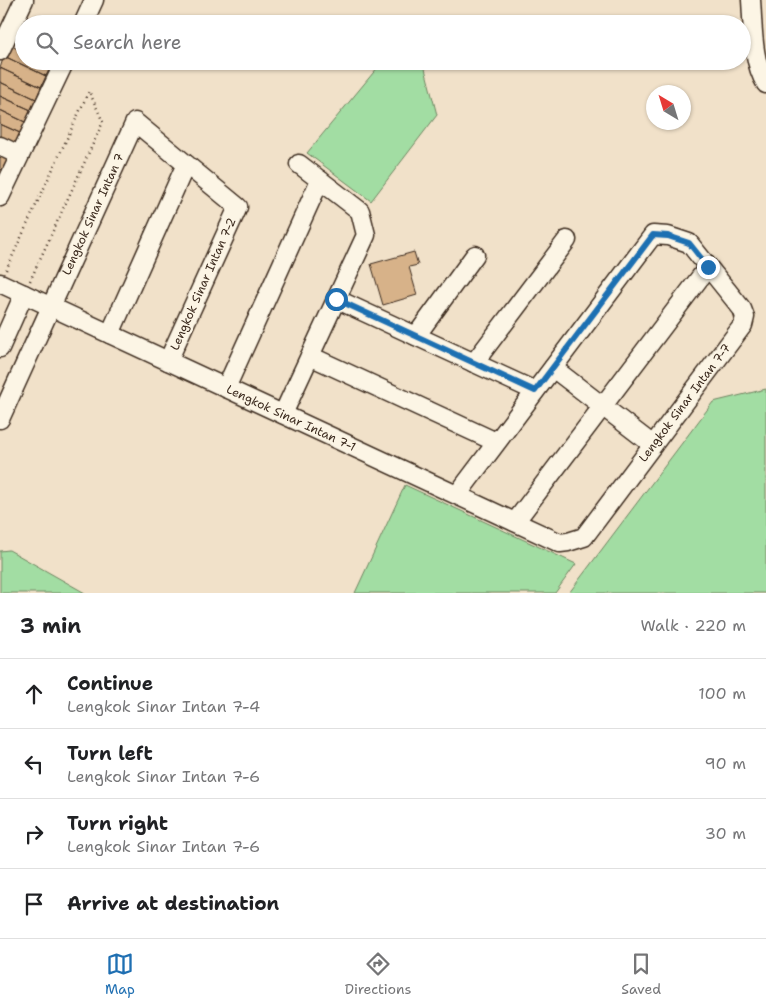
<!DOCTYPE html>
<html lang="en">
<head>
<meta charset="utf-8">
<style>
	body { margin:0; font-family:"Shantell Sans",sans-serif; background:#f6f6f6; color:#202124 }
	.compass { position:absolute; left:646px; top:85px; width:45px; height:45px; border-radius:50%; background:#fff; box-shadow:0 1px 4px #0004; rotate:322deg }
	.stop { position:absolute; width:15px; height:15px; margin:-11px; border:4px solid #1f6fb2; border-radius:50%; background:#fff }
	.stop.end { background:#1f6fb2; border-color:#fff; box-shadow:0 1px 5px #0008 }
	.list { margin:0; padding:0; list-style:none }
	h2 { display:flex; justify-content:space-between; align-items:center; height:65px; margin:0; padding:0 20px; font-size:21px }
	h2 small { font-size:16px; font-weight:400; color:#757577 }
	.list li { display:grid; grid-template-columns:32px 1fr auto; gap:15px; align-items:center; box-sizing:border-box; height:70px; padding:0 20px; border-top:1px solid #e0e0e0 }
	.list b { display:block; font-size:19px; white-space:nowrap }
	.list p { margin:0; font-size:16px; white-space:nowrap; color:#757577 }
	.list em { font-size:16px; font-style:normal; color:#757577 }
	.icon { flex:none; width:28px; height:28px; fill:none; stroke:currentColor; stroke-width:2; stroke-linecap:round; stroke-linejoin:round }
	.map { position:relative; flex:none; width:766px; height:593px; overflow:hidden }
	.search { position:absolute; background:#fff; box-shadow:0 1px 4px #0004; left:15px; right:15px; top:15px; height:55px; display:flex; align-items:center; gap:12px; box-sizing:border-box; padding:0 18px; border-radius:28px; color:#757577; font-size:19px }
	.sheet { height:345px; background:#fff }
	nav { display:flex; justify-content:space-around; align-items:center; box-sizing:border-box; height:70px; border-top:1px solid #e0e0e0; background:#fff; font-size:14px; color:#757577 }
	nav a { display:grid; justify-items:center; gap:2px }
	nav .on { color:#1f6fb2 }
	.map>svg:first-child { display:block }
	.green { fill:#a2dda3; stroke:#6e8460 }
	.building { fill:#d7b289; stroke:#3b2a1e }
	.lines { fill:none; stroke-linecap:round; stroke-linejoin:round }
	.minor-casing { stroke:#3b2a1e; stroke-width:21 }
	.path { stroke:#3b2a1e; stroke-width:2.5; stroke-dasharray:1 4; stroke-linecap:butt }
	.minor { stroke:#fcf5e5; stroke-width:18 }
	.route { stroke:#1f6fb2; stroke-width:6 }
	.labels { text-anchor:middle; dominant-baseline:central; stroke-width:4.5; stroke-linejoin:round; paint-order:stroke }
	.street-label { font-size:12px; fill:#3b2a1e; stroke:#fcf5e5 }
</style>
</head>
<body>
<div class="map">
<svg width="766" height="593" viewBox="0 0 766 593">
	<rect width="100%" height="100%" fill="#f1e1c9"/>
	<filter id="ink" filterUnits="userSpaceOnUse"><feTurbulence type="fractalNoise" baseFrequency=".02" numOctaves="2"/><feDisplacementMap in="SourceGraphic" scale="10" xChannelSelector="R" yChannelSelector="G"/><feConvolveMatrix kernelMatrix="1 2 1 2 8 2 1 2 1" color-interpolation-filters="sRGB"/></filter>
	<g filter="url(#ink)">
		<!-- green -->
		<path class="green" d="M 383,61 L 423,61 L 437,115 L 371,201 L 307,153 Z
			M 766,389 L 766,593 L 569,593 L 713,402 Z
			M 405,485 L 576,564 L 555,593 L 355,593 Z
			M 9,550 L 85,593 L 0,593 L 0,551 Z"/>
		<!-- building -->
		<path class="building" d="M 10,45 L 24,52 L 24,61 L 45,61 L 52,64 L 46,76 L 4,56 Z
			M 4,56 L 46,76 L 41,87 L 0,68 Z
			M 0,68 L 41,87 L 36,99 L 0,82 Z
			M 0,82 L 36,99 L 31,110 L 0,96 Z
			M 0,96 L 31,110 L 25,122 L 0,110 Z
			M 0,110 L 25,122 L 20,133 L 0,124 Z
			M 0,124 L 20,133 L 15,144 L 0,138 Z
			M 0,155 L 8,159 L 3,170 L 0,169 Z
			M 414,252 L 418,265 L 409,267 L 417,295 L 383,305 L 371,264 Z"/>
		<g class="lines">
			<!-- minor casing -->
			<g class="minor-casing">
				<g id="minor">
					<path d="M 751,0 C 753,27 752,61 766,84"/>
					<path d="M 83,24 L 94,0"/>
					<path d="M 0,51 L 24,0"/>
					<path d="M 0,146 L 19,155"/>
					<path d="M 0,197 L 65,61"/>
					<path id="s1" d="M 0,283 L 560,543 L 568,542 L 584,537 L 743,325 L 745,317 L 742,309 L 689,243 L 668,236 L 653,235 L 457,495"/>
					<path d="M 336,299 L 535,391"/>
					<path d="M 110,334 L 186,164"/>
					<path d="M 416,336 L 475,255"/>
					<path d="M 0,348 L 24,294"/>
					<path d="M 310,356 L 496,442"/>
					<path d="M 474,363 L 567,240"/>
					<path d="M 553,368 L 653,445"/>
					<path d="M 226,388 L 320,180"/>
					<path d="M 283,414 L 366,235 L 360,211 L 299,164"/>
					<path id="s2" d="M 0,419 L 135,122 L 238,207 L 168,361"/>
					<path d="M 515,522 L 708,267"/>
				</g>
			</g>
			<!-- path -->
			<path class="path" d="M 6,270 L 89,91
				M 30,281 L 103,122 L 89,91"/>
			<!-- minor -->
			<use href="#minor" class="minor"/>
		</g>
	</g>
	<g class="lines" filter="url(#ink)">
		<!-- route -->
		<path class="route" d="M 336,299 L 535,391 L 653,235 L 668,236 L 689,243 L 708,267"/>
	</g>
	<g class="labels">
		<!-- street labels -->
		<g class="street-label">
			<text stroke="none"><textPath href="#s2" startOffset="225">Lengkok Sinar Intan 7</textPath></text>
			<text transform="translate(203 284) rotate(-66)">Lengkok Sinar Intan 7-2</text>
			<text stroke="none"><textPath href="#s1" startOffset="810">Lengkok Sinar Intan 7-7</textPath></text>
			<text stroke="none"><textPath href="#s1" startOffset="321">Lengkok Sinar Intan 7-1</textPath></text>
		</g>
	</g>
</svg>
<svg class="compass" viewBox="-18 -18 36 36"><path d="M0-13l5 13h-10z" fill="#e53935"/><path d="M0 13l5-13h-10z" fill="#757577"/></svg>
<div class="stop" style="left:336px;top:299px"></div>
<div class="stop end" style="left:708px;top:267px"></div>
<div class="search"><svg class="icon" aria-label="search" viewBox="0 0 24 24"><circle cx="10" cy="10" r="6"/><path d="M15 15l6 6"/></svg>Search here</div>
</div>
<section class="sheet">
<h2>3 min<small>Walk · 220 m</small></h2>
<ul class="list">
<li><svg class="icon" aria-label="ahead" viewBox="0 0 24 24"><path d="M12 20V5M6 11l6-6 6 6"/></svg><div><b>Continue</b><p>Lengkok Sinar Intan 7-4</p></div><em>100 m</em></li>
<li><svg class="icon" aria-label="left" viewBox="0 0 24 24"><path d="M17 20v-9H6M10 6l-5 5 5 5"/></svg><div><b>Turn left</b><p>Lengkok Sinar Intan 7-6</p></div><em>90 m</em></li>
<li><svg class="icon" aria-label="right" viewBox="0 0 24 24"><path d="M7 20v-9h11M14 6l5 5-5 5"/></svg><div><b>Turn right</b><p>Lengkok Sinar Intan 7-6</p></div><em>30 m</em></li>
<li><svg class="icon" aria-label="arrive" viewBox="0 0 24 24"><path d="M6 21V4h12l-3 4 3 4H6"/></svg><div><b>Arrive at destination</b></div></li>
</ul>
</section>
<nav>
<a class="on"><svg class="icon" aria-label="map" viewBox="0 0 24 24"><path d="M3 6l6-2 6 2 6-2v14l-6 2-6-2-6 2zM9 4v14M15 6v14"/></svg>Map</a>
<a><svg class="icon" aria-label="directions" viewBox="0 0 24 24"><path d="M12 3l9 9-9 9-9-9zM9 14v-3h6M13 9l2 2-2 2"/></svg>Directions</a>
<a><svg class="icon" aria-label="saved" viewBox="0 0 24 24"><path d="M7 4h10v16l-5-4-5 4z"/></svg>Saved</a>
</nav>
</body>
</html>
